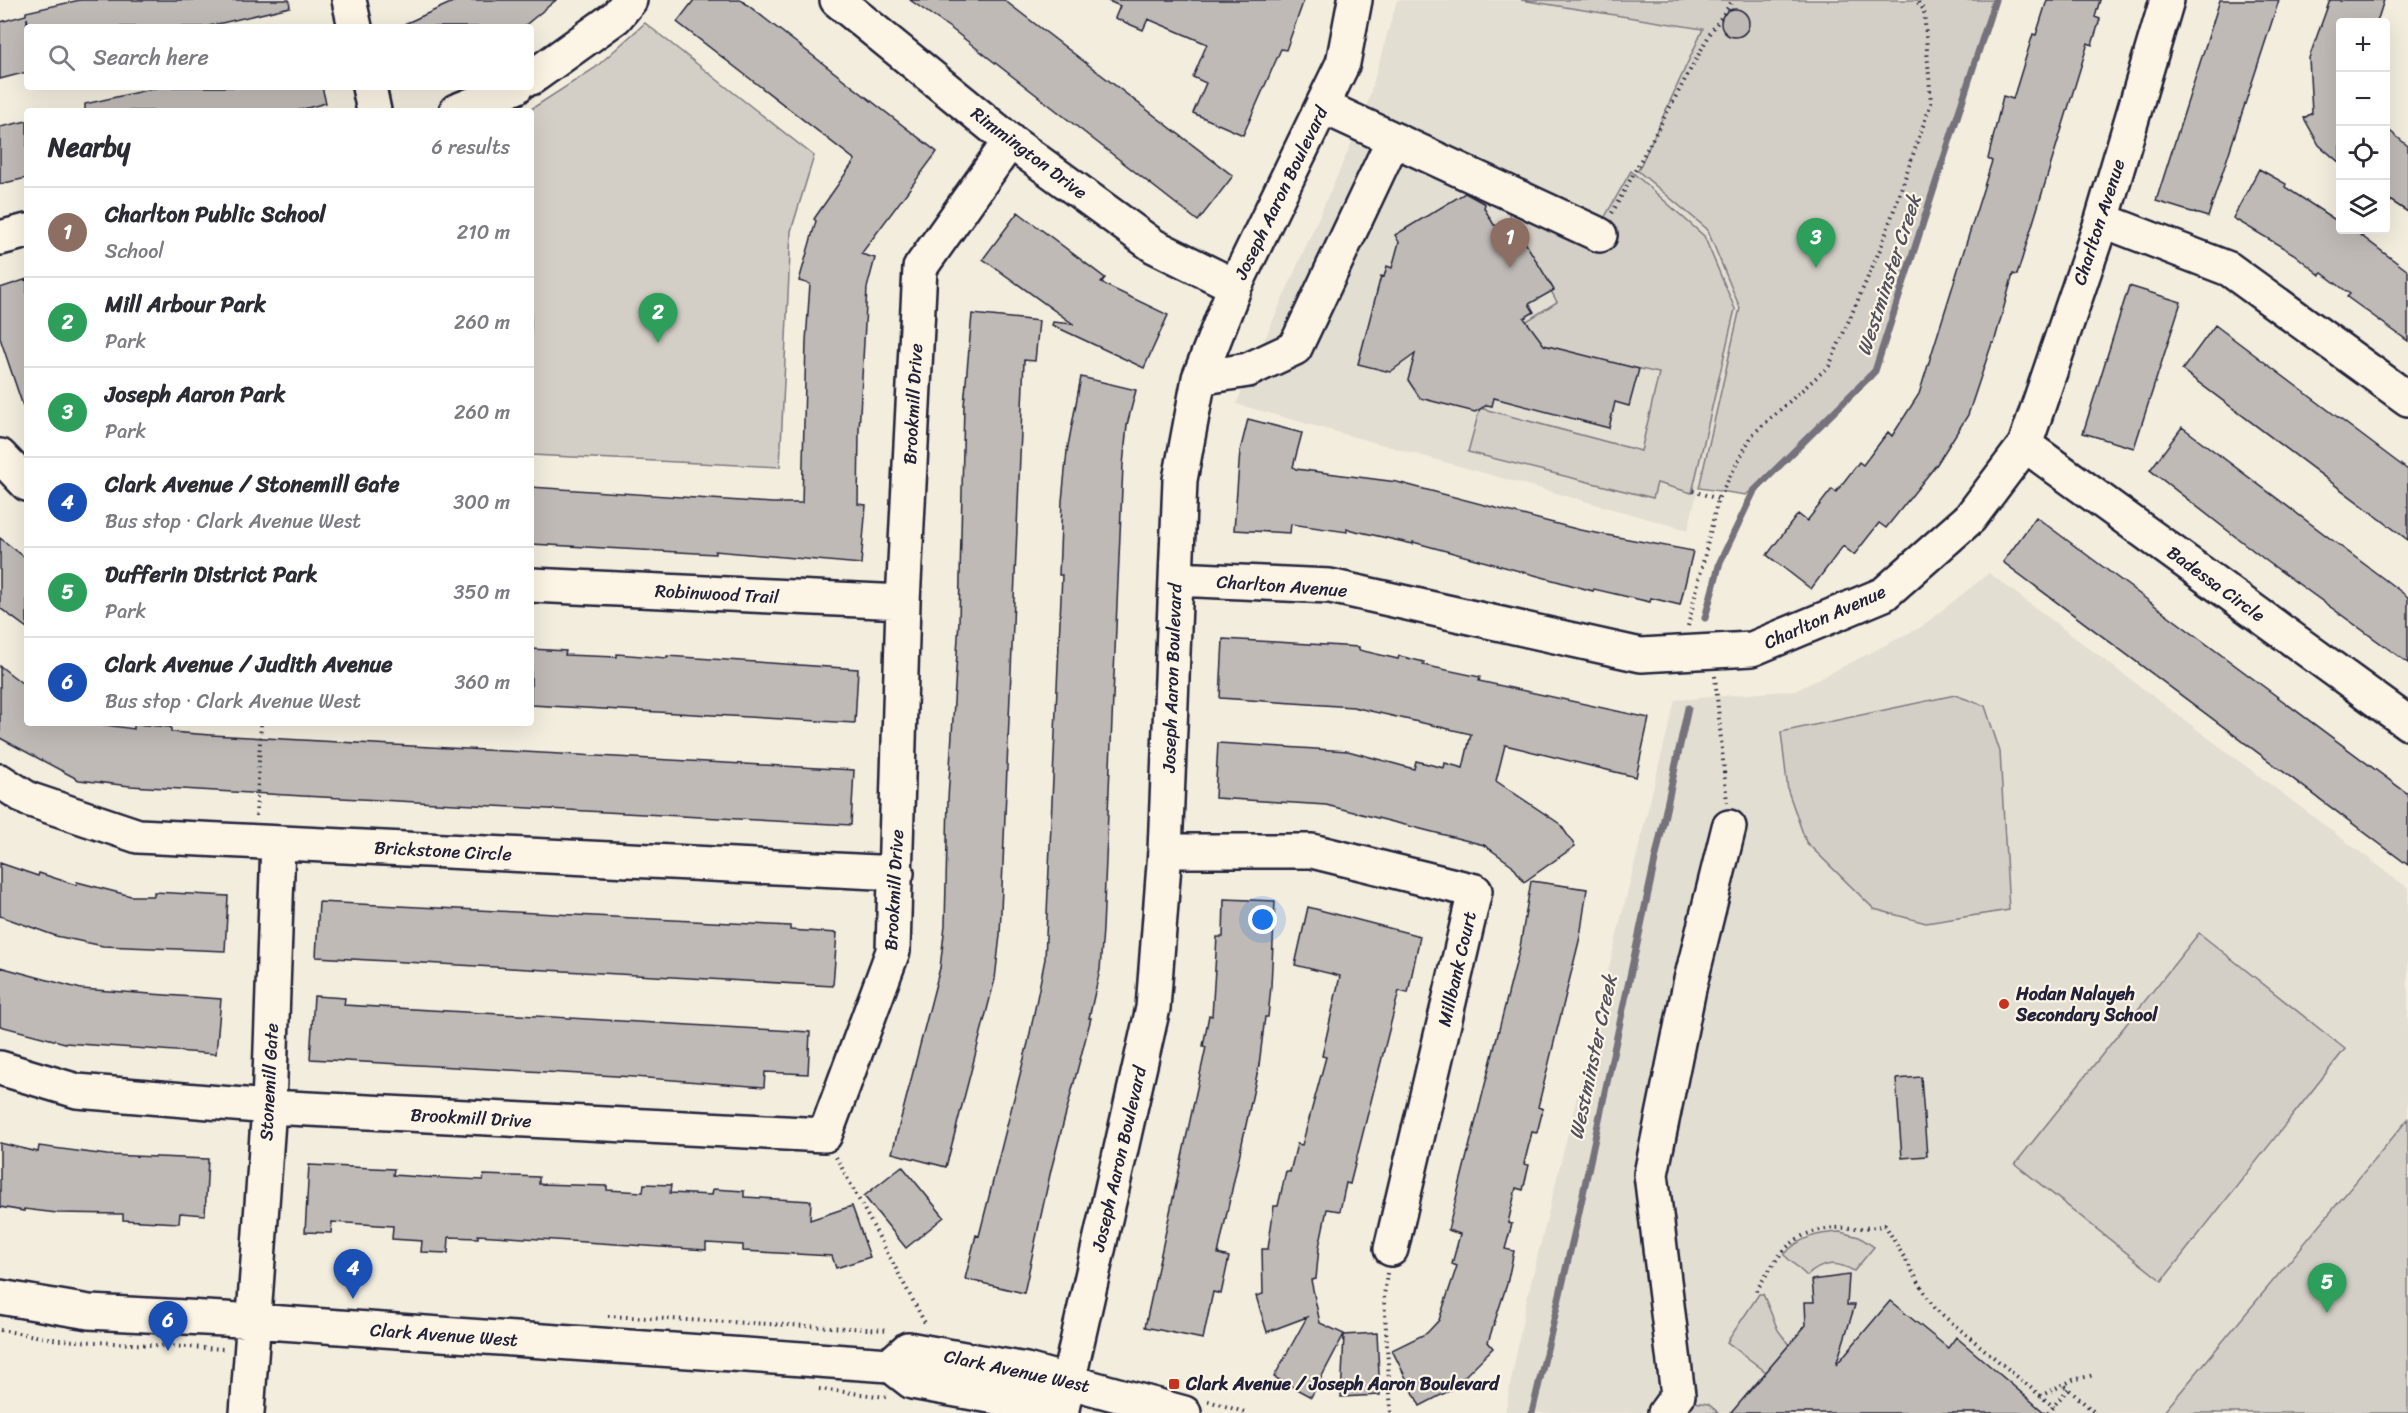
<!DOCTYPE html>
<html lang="en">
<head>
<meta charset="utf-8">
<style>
	body { margin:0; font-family:Sriracha,sans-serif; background:#f2f2f3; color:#2b2b33 }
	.controls { position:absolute; right:18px; top:18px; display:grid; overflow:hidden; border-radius:6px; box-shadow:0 6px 24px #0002 }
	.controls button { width:54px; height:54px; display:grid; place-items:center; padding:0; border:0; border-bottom:2px solid #e1e1e2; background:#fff; color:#2b2b33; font:30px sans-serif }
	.you { position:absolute; left:1263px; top:920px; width:21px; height:21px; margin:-15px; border:4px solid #fff; border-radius:50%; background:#1a73e8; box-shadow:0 0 0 9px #1a73e833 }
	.badge { display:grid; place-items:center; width:39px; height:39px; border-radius:50%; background:#c8321e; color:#fff; font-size:20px; font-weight:700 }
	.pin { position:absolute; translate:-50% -50px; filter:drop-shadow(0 2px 3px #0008) }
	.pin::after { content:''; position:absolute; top:32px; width:21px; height:18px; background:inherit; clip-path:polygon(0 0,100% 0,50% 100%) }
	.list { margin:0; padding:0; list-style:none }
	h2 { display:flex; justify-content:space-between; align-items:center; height:78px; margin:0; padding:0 24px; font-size:26px }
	h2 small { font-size:20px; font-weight:400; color:#7c7c81 }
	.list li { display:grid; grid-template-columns:39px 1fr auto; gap:18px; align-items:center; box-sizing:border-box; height:90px; padding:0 24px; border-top:2px solid #e1e1e2 }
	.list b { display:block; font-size:22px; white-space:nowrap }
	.list p { margin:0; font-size:20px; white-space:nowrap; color:#7c7c81 }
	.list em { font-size:20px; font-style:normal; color:#7c7c81 }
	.icon { flex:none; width:33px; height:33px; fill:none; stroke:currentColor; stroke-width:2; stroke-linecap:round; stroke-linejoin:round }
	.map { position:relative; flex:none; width:2408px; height:1413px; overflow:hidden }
	.search { position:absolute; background:#fff; box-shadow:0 6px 24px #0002; left:24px; top:24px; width:510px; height:66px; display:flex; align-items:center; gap:15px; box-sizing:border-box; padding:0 21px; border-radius:6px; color:#7c7c81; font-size:22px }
	.panel { position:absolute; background:#fff; box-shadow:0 6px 24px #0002; left:24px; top:108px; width:510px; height:618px; border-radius:6px }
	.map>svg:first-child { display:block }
	.built { fill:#e3ded2 }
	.green { fill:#d4cfc6; stroke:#7b7880; stroke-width:1.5 }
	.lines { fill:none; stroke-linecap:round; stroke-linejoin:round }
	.stream { stroke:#75727b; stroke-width:7 }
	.building { fill:#bfbab6; stroke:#22223b; stroke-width:1.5 }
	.minor-casing { stroke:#22223b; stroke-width:38 }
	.path { stroke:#22223b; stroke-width:4; stroke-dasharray:1.5 4.5; stroke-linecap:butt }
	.minor { stroke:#fcf5e5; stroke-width:33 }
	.poi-dot { fill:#c8321e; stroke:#fcf5e5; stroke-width:2 }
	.labels { text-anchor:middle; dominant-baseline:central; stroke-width:4.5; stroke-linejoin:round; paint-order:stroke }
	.street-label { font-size:18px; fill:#22223b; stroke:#fcf5e5 }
	.poi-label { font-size:18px; font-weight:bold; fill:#22223b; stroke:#fcf5e5; text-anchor:start }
	.water-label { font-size:20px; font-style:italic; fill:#525160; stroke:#fcf5e5 }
</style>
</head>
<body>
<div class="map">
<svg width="2408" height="1413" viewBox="0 0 2408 1413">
	<rect width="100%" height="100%" fill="#f3edde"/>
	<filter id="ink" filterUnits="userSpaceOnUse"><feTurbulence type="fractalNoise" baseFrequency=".0167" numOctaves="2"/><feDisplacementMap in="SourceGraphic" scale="12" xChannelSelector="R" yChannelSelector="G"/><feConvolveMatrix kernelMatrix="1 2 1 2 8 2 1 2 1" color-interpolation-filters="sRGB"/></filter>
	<g filter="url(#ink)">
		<!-- built -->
		<path class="built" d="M 1397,0 L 1521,0 L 1703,29 L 1638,171 L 1707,229 L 1740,308 L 1688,530 L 1236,404 L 1364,115 Z
			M 1989,573 L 2408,888 L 2408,1119 L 2163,1413 L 1505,1413 L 1526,1303 L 1675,700 L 1797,690 L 1921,627 Z"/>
		<!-- green -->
		<path class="green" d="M 1521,0 L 1993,0 L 1873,377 L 1746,495 L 1699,488 L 1740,308 L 1707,229 L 1638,171 L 1703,29 Z
			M 645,23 L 814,156 L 791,231 L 780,467 L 531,455 L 531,111 L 528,111 L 595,68 Z
			M 1631,171 L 1704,236 L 1735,309 L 1692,493 L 1657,483 L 1653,498 L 1468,452 L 1480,408 L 1641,451 L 1659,373 L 1517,342 L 1514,329 L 1557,302 L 1506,208 L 1495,206 L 1477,189 L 1602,222 Z
			M 1955,695 L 1985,706 L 2000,752 L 2009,910 L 1926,923 L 1874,909 L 1806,842 L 1788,791 L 1781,732 Z
			M 2199,933 L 2345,1049 L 2162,1281 L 2015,1164 Z
			M 2408,1119 L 2408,1413 L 2163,1413 Z
			M 1840,1232 L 1859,1237 L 1874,1247 L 1854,1271 C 1836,1261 1822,1262 1807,1276 L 1784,1255 C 1799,1237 1818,1233 1840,1232 Z
			M 1759,1294 L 1763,1294 L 1778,1330 L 1789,1345 L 1766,1372 L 1727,1342 Z
			M 1693,1402 L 1708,1404 L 1719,1413 L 1685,1413 Z"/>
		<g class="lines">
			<!-- stream -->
			<path class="stream" d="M 1705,618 L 1720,562 L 1754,491 L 1875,371 L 1995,0
				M 1532,1413 L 1576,1226 L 1688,708"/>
		</g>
		<!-- building -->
		<path class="building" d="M 80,0 L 289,0 L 290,7 L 205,27 L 29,27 L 27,18 L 27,72 L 0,79 L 0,22 L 26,15 L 26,12 Z
			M 457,0 L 556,0 L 523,27 L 398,27 Z
			M 694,0 L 741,0 L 937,152 L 861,254 L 875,258 L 867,288 L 859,431 L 858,504 L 866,505 L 861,564 L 715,551 L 715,554 L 531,544 L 531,487 L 772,503 L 802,503 L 806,341 L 810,284 L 799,281 L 816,221 L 814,219 L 855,160 L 677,22 Z
			M 910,0 L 1004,0 L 1233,176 L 1198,221 L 953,30 Z
			M 1106,0 L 1304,0 L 1286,50 L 1281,49 L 1243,135 L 1193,113 L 1206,83 L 1193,77 L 1207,44 L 1148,19 L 1143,30 L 1115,18 L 1120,6 Z
			M 2047,0 L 2100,0 L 2095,17 L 2100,19 L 2092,45 L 2088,43 L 2017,275 L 2013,274 L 1994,343 L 1992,343 L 1968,415 L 1937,464 L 1886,528 L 1879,523 L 1854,555 L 1843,546 L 1811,589 L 1767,555 L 1798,514 L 1807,521 L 1832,489 L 1836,492 L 1859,462 L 1863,465 L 1888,432 L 1892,436 L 1919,394 L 1992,161 L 1988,159 L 2003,96 L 2013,99 L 2033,34 L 2036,35 Z
			M 2220,0 L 2279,0 L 2208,217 L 2156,201 Z
			M 2330,0 L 2384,0 L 2377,22 L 2340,22 L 2340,163 L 2319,145 L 2304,118 L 2312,113 L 2309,58 Z
			M1721 23a14 14 0 1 1 28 0a14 14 0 1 1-28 0Z
			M 160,87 L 322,87 L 326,103 L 296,111 L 85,111 L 85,104 Z
			M 27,121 L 27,178 L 0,184 L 0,127 Z
			M 2385,127 L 2408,146 L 2408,212 L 2385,197 Z
			M 2259,169 L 2286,184 L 2285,187 L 2340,223 L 2340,230 L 2355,231 L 2408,271 L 2408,341 L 2347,297 L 2350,294 L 2322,273 L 2320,275 L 2294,254 L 2233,218 Z
			M 1465,193 L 1485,204 L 1484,208 L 1494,225 L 1517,229 L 1554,290 L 1529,304 L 1534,312 L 1524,318 L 1544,345 L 1639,369 L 1629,406 L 1615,402 L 1609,428 L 1494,398 L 1492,406 L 1487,405 L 1475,412 L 1420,398 L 1408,380 L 1415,354 L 1390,372 L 1358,364 L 1381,276 L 1384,277 L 1387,266 L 1392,268 L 1399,242 L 1395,235 Z
			M 1018,212 L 1105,278 L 1101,283 L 1168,315 L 1144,368 L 1052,325 L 1053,322 L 1073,324 L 983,259 Z
			M 27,279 L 27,408 L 24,409 L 0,338 L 0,288 Z
			M 2129,286 L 2181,302 L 2134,448 L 2083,433 Z
			M 972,314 L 1039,321 L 1035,361 L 1024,360 L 1000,935 L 995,979 L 946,1167 L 892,1153 L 940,968 L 945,925 L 948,799 L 959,621 L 964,405 Z
			M 2215,325 L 2408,470 L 2408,540 L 2182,370 Z
			M 1081,377 L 1136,390 L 1127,425 L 1123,465 L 1103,929 L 1100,970 L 1089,1018 L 1091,1018 L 1051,1170 L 1024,1293 L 965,1279 L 976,1235 L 979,1236 L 1028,1043 L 1045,959 L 1062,575 L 1059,575 L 1062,501 L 1067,451 Z
			M 1248,419 L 1302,433 L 1293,467 L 1296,469 L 1397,482 L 1580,530 L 1693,551 L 1680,605 L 1651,598 L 1650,602 L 1594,589 L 1593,591 L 1413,542 L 1413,544 L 1347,529 L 1347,532 L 1291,524 L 1290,533 L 1234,530 L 1240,451 Z
			M 2182,427 L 2408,597 L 2408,663 L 2268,562 L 2150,470 Z
			M 2036,517 L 2408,794 L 2408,865 L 2003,562 Z
			M 0,538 L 27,559 L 27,628 L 0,608 Z
			M 1223,639 L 1359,647 L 1359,650 L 1398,659 L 1399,656 L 1424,662 L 1423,665 L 1480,677 L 1479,681 L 1649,718 L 1636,777 L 1505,745 L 1496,781 L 1560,824 L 1575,846 L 1524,882 L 1512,865 L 1484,845 L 1326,805 L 1215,798 L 1218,743 L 1348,751 L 1414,769 L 1416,761 L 1444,768 L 1445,763 L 1463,768 L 1471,734 L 1353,707 L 1220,698 Z
			M 531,649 L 566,651 L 565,655 L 617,657 L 617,654 L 667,658 L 667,656 L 858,669 L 855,723 L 531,705 Z
			M 0,666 L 27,687 L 27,723 L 91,723 L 134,729 L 134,724 L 171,727 L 171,732 L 211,735 L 854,770 L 851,825 L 303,796 L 130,786 L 79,780 L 0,738 Z
			M 0,863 L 38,876 L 39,873 L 76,885 L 77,882 L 131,896 L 154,896 L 154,892 L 228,896 L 225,951 L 103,946 L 56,936 L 0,916 Z
			M 1531,881 L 1587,889 L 1580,937 L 1538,1107 L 1543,1109 L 1537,1133 L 1532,1132 L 1524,1164 L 1529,1165 L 1523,1190 L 1516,1188 L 1508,1223 L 1512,1224 L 1505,1249 L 1514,1251 L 1507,1284 L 1488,1342 L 1493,1348 L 1451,1390 L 1420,1406 L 1392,1350 L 1427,1333 L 1439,1320 L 1457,1266 L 1452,1264 L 1460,1234 L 1448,1230 L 1520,947 Z
			M 1224,899 L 1275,901 L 1271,986 L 1268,1017 L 1265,1017 L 1259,1065 L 1218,1254 L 1229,1257 L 1221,1294 L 1213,1292 L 1203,1339 L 1145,1327 L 1206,1047 L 1203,1046 L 1209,1015 L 1212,1016 L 1217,937 L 1223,937 Z
			M 319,902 L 790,926 L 790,930 L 837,933 L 833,986 L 316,957 Z
			M 1308,907 L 1420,936 L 1408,993 L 1399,991 L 1350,1184 L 1346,1183 L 1340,1211 L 1327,1209 L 1319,1247 L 1316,1279 L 1311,1280 L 1320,1323 L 1344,1334 L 1311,1397 L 1274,1377 L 1307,1317 L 1267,1332 L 1256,1296 L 1263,1294 L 1262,1249 L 1268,1249 L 1274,1206 L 1278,1206 L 1286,1171 L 1290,1172 L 1297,1144 L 1302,1145 L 1326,1057 L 1322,1056 L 1340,976 L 1295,965 Z
			M 0,967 L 81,989 L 221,999 L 216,1054 L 65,1043 L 0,1026 Z
			M 314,996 L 345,998 L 344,1005 L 810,1032 L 808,1074 L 765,1072 L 764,1087 L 634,1077 L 310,1059 Z
			M 1921,1077 L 1927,1156 L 1902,1158 L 1896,1079 Z
			M 0,1143 L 38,1152 L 39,1146 L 107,1155 L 208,1159 L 205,1215 L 180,1213 L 179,1223 L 123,1220 L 123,1214 L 57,1213 L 24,1209 L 24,1211 L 0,1207 Z
			M 309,1165 L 394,1169 L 393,1175 L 421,1177 L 483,1180 L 484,1175 L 539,1177 L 539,1184 L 607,1186 L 607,1190 L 643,1192 L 644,1184 L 671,1185 L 670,1193 L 712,1195 L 713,1189 L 744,1191 L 744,1197 L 811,1201 L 810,1220 L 852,1206 L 870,1257 L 836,1268 L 832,1256 L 743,1251 L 743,1245 L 706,1243 L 706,1250 L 478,1235 L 478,1238 L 449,1237 L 448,1253 L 421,1252 L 422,1241 L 392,1239 L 393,1226 L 332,1222 L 331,1233 L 305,1232 Z
			M 902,1166 L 944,1217 L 906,1248 L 864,1196 Z
			M 1849,1275 L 1847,1305 L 1855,1305 L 1836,1365 L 1890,1301 L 1948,1348 L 1956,1337 L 2045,1413 L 1731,1413 L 1806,1325 L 1805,1302 L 1814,1302 L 1812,1280 Z
			M 1377,1333 L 1380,1395 L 1341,1397 L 1344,1335 Z"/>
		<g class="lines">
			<!-- minor casing -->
			<g class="minor-casing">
				<path id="minor" d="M 349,0 L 355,27
					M 837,0 L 1010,141 L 1154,246 L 1235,286
					M 531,78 L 616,17 L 630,0
					M 369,87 L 374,111
					M 1324,107 L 1600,235
					M 456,111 L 516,87
					M 2102,220 L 2229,269 L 2408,399
					M 0,238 L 27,231
					M 1199,378 L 1248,370 L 1295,348 L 1393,140
					M 2025,445 L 2408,723
					M 0,456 L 27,484
					M 1176,579 L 1330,586 L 1641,655 L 1752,649 L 1884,594 L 1970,518 L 2025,445 L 2102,220 L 2167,0
					M 531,585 L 903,602
					M 0,781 L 28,799 L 138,836 L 897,873
					M 1165,851 L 1312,851 L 1475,891 L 1391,1249
					M 0,1068 L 77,1091 L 269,1107 L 825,1135 L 893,951 L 903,602 L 920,268 L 1010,141
					M 0,1297 L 89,1312 L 224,1319 L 890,1365 L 912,1382 L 1007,1399 L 1062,1413
					M 890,1365 L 908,1349 L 1026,1370 L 1184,1413
					M 247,1413 L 269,1107 L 278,843
					M 1061,1413 L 1153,1008 L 1165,851 L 1180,480 L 1199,378 L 1235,286 L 1343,63 L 1355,0
					M 1665,1413 L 1678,1395 L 1651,1174 L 1690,984 L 1729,827"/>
			</g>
			<!-- path -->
			<path class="path" d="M 1612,213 L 1711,32 L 1733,0
				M 1693,491 L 1718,499
				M 1688,626 L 1718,499 L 1752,435 L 1829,366 L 1881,247 L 1931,103 L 1924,10 L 1916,0
				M 1715,676 L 1727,803
				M 256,816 L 261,723
				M 836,1157 L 925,1323
				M 1387,1273 L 1384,1296 L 1391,1413
				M 1756,1291 C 1778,1257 1789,1231 1835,1228 C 1854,1227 1866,1230 1885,1225 L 1934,1308 L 2054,1407
				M 608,1316 L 888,1330
				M 0,1330 L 59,1340 L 224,1349
				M 2065,1386 L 2095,1413
				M 819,1389 L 886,1397
				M 2040,1396 L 2073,1380 L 2094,1375
				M 1208,1401 L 1248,1413
				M 2048,1413 L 2068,1389"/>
			<!-- minor -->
			<use href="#minor" class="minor"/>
		</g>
	</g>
	<!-- markers -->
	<g class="poi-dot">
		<circle cx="2004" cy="1004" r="6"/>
		<rect x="1168" y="1378" width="12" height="12" rx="3"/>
	</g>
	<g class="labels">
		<!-- street labels -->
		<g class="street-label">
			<text transform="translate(1029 153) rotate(37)">Rimmington Drive</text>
			<text transform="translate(1281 193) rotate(-64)">Joseph Aaron Boulevard</text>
			<text transform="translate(2099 222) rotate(-72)">Charlton Avenue</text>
			<text transform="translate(913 404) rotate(-87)">Brookmill Drive</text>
			<text transform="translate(2216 584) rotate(36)">Badessa Circle</text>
			<text transform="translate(1282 586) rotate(4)">Charlton Avenue</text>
			<text transform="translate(717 594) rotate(3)">Robinwood Trail</text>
			<text transform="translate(1825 617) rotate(-24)">Charlton Avenue</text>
			<text transform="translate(1172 678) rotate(-88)">Joseph Aaron Boulevard</text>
			<text transform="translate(443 851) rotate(3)">Brickstone Circle</text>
			<text transform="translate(894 890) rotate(-87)">Brookmill Drive</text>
			<text transform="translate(1457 969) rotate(-77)">Millbank Court</text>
			<text transform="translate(269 1082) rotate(-87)">Stonemill Gate</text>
			<text transform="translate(471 1118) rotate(3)">Brookmill Drive</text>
			<text transform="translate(1119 1159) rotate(-77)">Joseph Aaron Boulevard</text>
			<text transform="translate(444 1335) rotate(4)">Clark Avenue West</text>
			<text transform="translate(1017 1371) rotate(12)">Clark Avenue West</text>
		</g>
		<!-- poi labels -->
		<g class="poi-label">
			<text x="2016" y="994">Hodan Nalayeh<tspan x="2016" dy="21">Secondary School</tspan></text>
			<text x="1186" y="1384">Clark Avenue / Joseph Aaron Boulevard</text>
		</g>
		<!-- water labels -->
		<g class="water-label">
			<text transform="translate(1889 275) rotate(-72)">Westminster Creek</text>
			<text transform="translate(1593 1057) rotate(-78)">Westminster Creek</text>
		</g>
	</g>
</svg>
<div class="controls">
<button>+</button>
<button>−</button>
<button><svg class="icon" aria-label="locate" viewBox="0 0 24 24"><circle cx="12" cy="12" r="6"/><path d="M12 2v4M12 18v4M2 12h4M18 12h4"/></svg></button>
<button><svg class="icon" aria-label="layers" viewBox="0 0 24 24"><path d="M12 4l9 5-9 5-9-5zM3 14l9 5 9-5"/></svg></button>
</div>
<div class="you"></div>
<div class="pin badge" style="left:1510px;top:268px;background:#8d6e63">1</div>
<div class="pin badge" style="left:658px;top:343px;background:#2e9e5b">2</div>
<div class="pin badge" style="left:1816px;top:268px;background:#2e9e5b">3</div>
<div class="pin badge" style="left:353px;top:1299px;background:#1a4fb4">4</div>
<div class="pin badge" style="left:2327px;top:1313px;background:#2e9e5b">5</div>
<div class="pin badge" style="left:168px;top:1351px;background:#1a4fb4">6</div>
<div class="search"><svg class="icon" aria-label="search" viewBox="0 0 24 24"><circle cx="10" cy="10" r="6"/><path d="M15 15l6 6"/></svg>Search here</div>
<section class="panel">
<h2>Nearby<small>6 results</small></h2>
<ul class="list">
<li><span class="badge" style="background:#8d6e63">1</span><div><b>Charlton Public School</b><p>School</p></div><em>210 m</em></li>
<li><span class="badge" style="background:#2e9e5b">2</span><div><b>Mill Arbour Park</b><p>Park</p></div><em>260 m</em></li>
<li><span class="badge" style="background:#2e9e5b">3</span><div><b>Joseph Aaron Park</b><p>Park</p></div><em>260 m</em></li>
<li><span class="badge" style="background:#1a4fb4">4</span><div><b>Clark Avenue / Stonemill Gate</b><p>Bus stop · Clark Avenue West</p></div><em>300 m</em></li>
<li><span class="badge" style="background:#2e9e5b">5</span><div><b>Dufferin District Park</b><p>Park</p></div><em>350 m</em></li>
<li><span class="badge" style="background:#1a4fb4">6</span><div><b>Clark Avenue / Judith Avenue</b><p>Bus stop · Clark Avenue West</p></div><em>360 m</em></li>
</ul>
</section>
</div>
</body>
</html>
